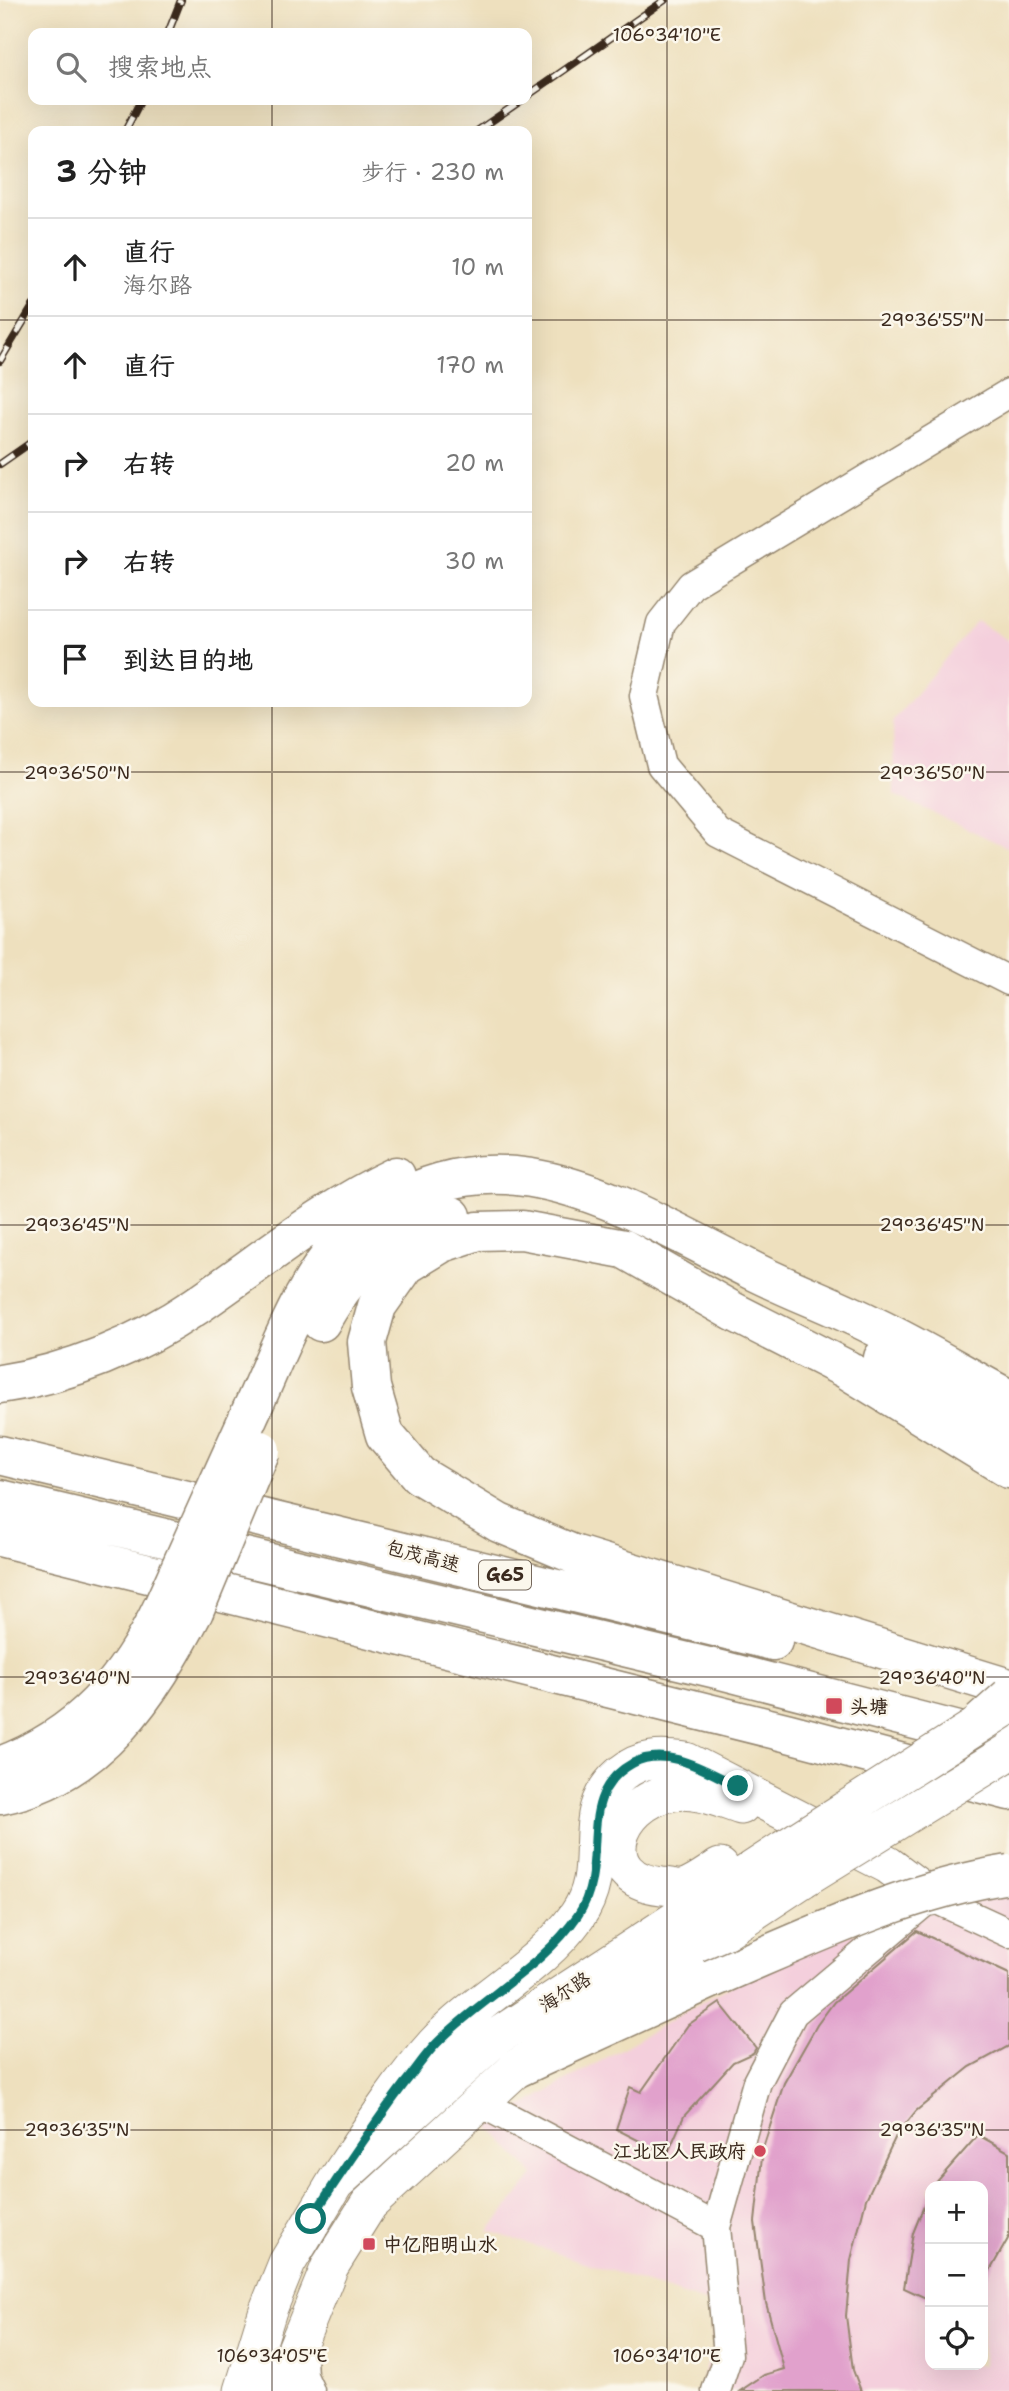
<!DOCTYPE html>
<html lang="zh">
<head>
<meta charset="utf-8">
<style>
	body { margin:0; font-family:"Shantell Sans","LXGW WenKai TC",sans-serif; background:#f2f2f2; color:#222 }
	.controls { position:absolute; right:21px; bottom:21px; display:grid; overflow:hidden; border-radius:14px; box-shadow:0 7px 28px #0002 }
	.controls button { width:63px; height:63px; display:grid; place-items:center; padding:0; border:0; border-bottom:2px solid #e0e0e0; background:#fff; color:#222; font:35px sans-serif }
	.stop { position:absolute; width:21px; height:21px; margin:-16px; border:5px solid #0f766e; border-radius:50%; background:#fff }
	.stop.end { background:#0f766e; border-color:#fff; box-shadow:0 2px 7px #0008 }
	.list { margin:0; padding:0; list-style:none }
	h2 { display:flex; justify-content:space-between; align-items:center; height:91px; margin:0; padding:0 28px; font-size:30px }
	h2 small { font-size:23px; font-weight:400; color:#767676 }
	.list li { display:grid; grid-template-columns:46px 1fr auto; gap:21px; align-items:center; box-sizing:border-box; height:98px; padding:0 28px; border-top:2px solid #e0e0e0 }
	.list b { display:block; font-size:26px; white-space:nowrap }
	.list p { margin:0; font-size:23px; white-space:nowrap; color:#767676 }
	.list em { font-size:23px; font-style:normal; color:#767676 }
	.icon { flex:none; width:38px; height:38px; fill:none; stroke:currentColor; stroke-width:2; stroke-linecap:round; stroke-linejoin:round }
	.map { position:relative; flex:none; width:1009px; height:2391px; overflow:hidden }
	.search { position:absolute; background:#fff; box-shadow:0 7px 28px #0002; left:28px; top:28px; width:504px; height:77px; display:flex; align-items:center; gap:18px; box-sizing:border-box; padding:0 24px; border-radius:14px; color:#767676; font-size:26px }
	.panel { position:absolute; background:#fff; box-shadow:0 7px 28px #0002; left:28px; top:126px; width:504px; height:581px; border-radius:14px }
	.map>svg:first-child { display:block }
	.built { fill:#f4cfdc; fill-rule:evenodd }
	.building { fill:#e1a1cc }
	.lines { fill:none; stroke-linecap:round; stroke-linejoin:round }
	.minor-casing { stroke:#94856e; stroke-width:31 }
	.major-casing { stroke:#94856e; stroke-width:39 }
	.highway-casing { stroke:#94856e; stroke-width:41 }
	.minor { stroke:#fff; stroke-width:28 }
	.major { stroke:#fff; stroke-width:37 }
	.highway { stroke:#fff; stroke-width:38 }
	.rail-casing { stroke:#3b2a1e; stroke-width:8 }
	.rail { stroke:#fbf7ec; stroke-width:5; stroke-dasharray:16; stroke-linecap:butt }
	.major-bridge-casing { stroke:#94856e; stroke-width:39; stroke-linecap:butt }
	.highway-bridge-casing { stroke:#94856e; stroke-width:41; stroke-linecap:butt }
	.major-bridge { stroke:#fff; stroke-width:37 }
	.highway-bridge { stroke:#fff; stroke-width:38 }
	.route { stroke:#0f766e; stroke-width:9 }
	.ticks { fill:none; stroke:#3b2a1e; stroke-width:2; stroke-opacity:0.45 }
	.poi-dot { fill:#d1495b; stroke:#fbf7ec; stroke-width:2.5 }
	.labels { text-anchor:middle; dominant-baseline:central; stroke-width:5; stroke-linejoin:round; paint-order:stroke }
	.shield { fill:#fbf7ec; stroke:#75685c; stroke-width:2 }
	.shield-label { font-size:18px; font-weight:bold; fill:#3b2a1e }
	.street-label { font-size:19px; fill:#3b2a1e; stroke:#fbf7ec }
	.poi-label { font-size:19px; font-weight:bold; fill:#3b2a1e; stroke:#fbf7ec; text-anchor:start }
	.ticks-label { font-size:18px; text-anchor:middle; fill:#3b2a1e; stroke:#fbf7ec; stroke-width:5; stroke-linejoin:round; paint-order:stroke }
</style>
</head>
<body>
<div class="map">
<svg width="1009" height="2391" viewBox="0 0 1009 2391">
	<rect width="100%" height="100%" fill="#fbf7ec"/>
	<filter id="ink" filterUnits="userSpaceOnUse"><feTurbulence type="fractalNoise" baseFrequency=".0143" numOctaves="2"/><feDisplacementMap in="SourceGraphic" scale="14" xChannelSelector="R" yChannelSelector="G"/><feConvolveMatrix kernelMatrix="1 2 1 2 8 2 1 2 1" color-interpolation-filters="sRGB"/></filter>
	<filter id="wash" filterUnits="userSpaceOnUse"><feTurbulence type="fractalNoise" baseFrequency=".00686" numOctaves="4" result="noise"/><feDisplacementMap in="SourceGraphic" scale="28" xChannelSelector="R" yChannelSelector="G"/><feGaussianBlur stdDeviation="1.57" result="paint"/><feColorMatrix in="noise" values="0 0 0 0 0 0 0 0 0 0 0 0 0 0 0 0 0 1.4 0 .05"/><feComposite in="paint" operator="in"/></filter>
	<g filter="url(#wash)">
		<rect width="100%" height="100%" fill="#eee0be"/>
		<!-- built -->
		<path class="built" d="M 977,621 L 1009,641 L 1009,848 L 894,795 L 893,721 Z
			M 1009,1888 L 1009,2391 L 698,2391 L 714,2344 L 711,2304 L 489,2231 L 534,2175 L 489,2126 L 719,1992 L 816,1945 ZM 930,2186 L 983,2186 L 983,2365 L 930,2365 Z"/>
		<g id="blocks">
			<!-- building -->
			<path class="building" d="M 917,1931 L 1009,1974 L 1009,2046 L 970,2067 L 916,2111 L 896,2136 L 866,2199 L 851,2260 L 846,2316 L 853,2370 L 861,2391 L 740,2391 L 764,2375 L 784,2369 L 766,2303 L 755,2222 L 763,2148 L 784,2083 L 817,2025 L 834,2002 Z
				M 720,2003 L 756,2048 L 753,2053 L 733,2062 L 684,2116 L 667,2155 L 616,2129 L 630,2087 L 641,2092 L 688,2025 Z
				M 978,2135 L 1009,2152 L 1009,2237 L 983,2283 L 983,2186 L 933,2186 Z
				M 930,2191 L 930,2300 L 904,2288 L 913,2233 Z"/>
		</g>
	</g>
	<g filter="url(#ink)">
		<use href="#blocks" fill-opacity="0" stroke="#94856e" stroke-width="2"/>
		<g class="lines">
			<!-- minor casing -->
			<g class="minor-casing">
				<path id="minor" d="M 1009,393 L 691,585 L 661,623 L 644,696 L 661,765 L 718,833 L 1009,981
					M 479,2102 L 716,2227 L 728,2355 L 716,2391
					M 716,2227 L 757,2082 L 793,2013 L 931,1897 L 1009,1933
					M 301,2339 L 303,2376 L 310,2391"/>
			</g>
			<!-- major casing -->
			<g class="major-casing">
				<path id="major" d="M 720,1867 C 710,1873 695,1885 683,1888 C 677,1889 668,1886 662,1886 C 592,1879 613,1803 673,1792 C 696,1788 720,1799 741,1806
					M 335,2183 C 366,2136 397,2086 435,2044 C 478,1997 540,1968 577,1916 C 613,1865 573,1816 621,1774 C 641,1757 661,1758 686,1761 L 888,1865 L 931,1897
					M 243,2391 L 268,2310 L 287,2263 L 335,2183 L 495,2038 L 784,1849
					M 279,2391 L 330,2266 L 369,2204 L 517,2068 L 803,1879"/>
			</g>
			<!-- highway casing -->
			<g class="highway-casing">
				<path id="highway" d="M 321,1322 C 350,1269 391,1229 452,1216
					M 883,1358 L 1009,1435
					M 0,1384 C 69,1374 138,1345 196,1306 C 262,1261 323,1210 396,1176
					M 252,1409 C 277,1355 305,1275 350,1234 C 486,1114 616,1203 749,1269 C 790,1290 833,1305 874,1326 C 920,1348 964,1375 1009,1399
					M 0,1455 L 773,1641
					M 1009,1469 L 846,1369 L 734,1312 L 624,1249 L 522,1230 L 478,1231 L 442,1243 L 406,1265 L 377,1306 L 367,1342 L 371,1387 L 385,1435 L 419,1475 L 499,1523 L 573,1554 L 1009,1688
					M 0,1499 L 721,1670 L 1009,1744
					M 0,1537 L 789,1733 L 1009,1791
					M 0,1766 C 80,1736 127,1682 163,1606
					M 0,1795 C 99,1776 151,1693 194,1611
					M 517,2068 L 711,1979"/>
			</g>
			<!-- minor -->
			<use href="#minor" class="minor"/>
			<!-- major -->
			<use href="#major" class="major"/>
			<!-- highway -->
			<use href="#highway" class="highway"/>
			<!-- rail casing -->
			<g class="rail-casing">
				<path id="rail" d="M 168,33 L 181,0
					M 527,96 L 665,0
					M 125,131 L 141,100
					M 477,131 L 522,100
					M 0,361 L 33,306
					M 0,464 L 33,441"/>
			</g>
			<!-- rail -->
			<use href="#rail" class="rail"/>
			<!-- major-bridge casing -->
			<g class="major-bridge-casing">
				<path id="major-bridge" d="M 784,1849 L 1008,1706
					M 803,1879 L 1009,1752"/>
			</g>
			<!-- highway-bridge casing -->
			<g class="highway-bridge-casing">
				<path id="highway-bridge" d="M 163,1606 L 252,1409
					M 194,1611 L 261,1450
					M 981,1722 L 1009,1697
					M 711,1979 C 810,1937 902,1891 1009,1874"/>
			</g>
			<!-- major-bridge -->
			<use href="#major-bridge" class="major-bridge"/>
			<!-- highway-bridge -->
			<use href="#highway-bridge" class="highway-bridge"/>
		</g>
	</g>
	<g class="lines" filter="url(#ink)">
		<!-- route -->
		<path class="route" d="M 311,2219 C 341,2173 371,2128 404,2084 C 415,2071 425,2055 437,2043 C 481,1998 543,1967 578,1915 C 612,1864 572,1796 633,1763 C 668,1745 707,1772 738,1786"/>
	</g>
	<!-- ticks -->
	<path class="ticks" d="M 272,0 L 272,33M 667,0 L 667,2391M 272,100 L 272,131M 0,320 L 33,320M 527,320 L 1009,320M 272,702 L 272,2391M 0,772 L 1009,772M 0,1225 L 1009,1225M 0,1677 L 1009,1677M 0,2130 L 1009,2130"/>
	<!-- markers -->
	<g class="poi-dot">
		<rect x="825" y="1697" width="18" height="18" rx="3.5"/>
		<circle cx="760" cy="2151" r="7"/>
		<rect x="362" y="2237" width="14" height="14" rx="3.5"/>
	</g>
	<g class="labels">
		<!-- shield labels -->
		<rect class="shield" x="479" y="1560.5" width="52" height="29" rx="5"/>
		<g class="shield-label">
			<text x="505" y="1575">G65</text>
		</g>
		<!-- street labels -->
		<g class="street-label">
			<text transform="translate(423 1556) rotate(14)">包茂高速</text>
			<text transform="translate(565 1992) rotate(-33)">海尔路</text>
		</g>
		<!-- poi labels -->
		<g class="poi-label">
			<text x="850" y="1706">头塘</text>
			<text x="746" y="2151" text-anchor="end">江北区人民政府</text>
			<text x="383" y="2244">中亿阳明山水</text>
		</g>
	</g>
	<g class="ticks-label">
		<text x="667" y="41">106°34'10"E</text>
		<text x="932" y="326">29°36'55"N</text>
		<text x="77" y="779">29°36'50"N</text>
		<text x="932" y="779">29°36'50"N</text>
		<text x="77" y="1231">29°36'45"N</text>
		<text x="932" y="1231">29°36'45"N</text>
		<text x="77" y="1684">29°36'40"N</text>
		<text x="932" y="1684">29°36'40"N</text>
		<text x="77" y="2136">29°36'35"N</text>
		<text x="932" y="2136">29°36'35"N</text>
		<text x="272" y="2362">106°34'05"E</text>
		<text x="667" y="2362">106°34'10"E</text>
	</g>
</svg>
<div class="controls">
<button>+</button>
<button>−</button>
<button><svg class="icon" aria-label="locate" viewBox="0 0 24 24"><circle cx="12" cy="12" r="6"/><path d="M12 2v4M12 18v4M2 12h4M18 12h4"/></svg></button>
</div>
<div class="stop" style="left:311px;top:2219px"></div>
<div class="stop end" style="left:738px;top:1786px"></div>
<div class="search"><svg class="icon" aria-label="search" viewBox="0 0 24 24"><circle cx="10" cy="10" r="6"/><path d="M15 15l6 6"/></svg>搜索地点</div>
<section class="panel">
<h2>3 分钟<small>步行 · 230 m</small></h2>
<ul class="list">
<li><svg class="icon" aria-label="ahead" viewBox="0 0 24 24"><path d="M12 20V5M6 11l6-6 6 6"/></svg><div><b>直行</b><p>海尔路</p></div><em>10 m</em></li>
<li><svg class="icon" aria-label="ahead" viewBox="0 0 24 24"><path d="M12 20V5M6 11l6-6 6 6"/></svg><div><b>直行</b></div><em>170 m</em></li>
<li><svg class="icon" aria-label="right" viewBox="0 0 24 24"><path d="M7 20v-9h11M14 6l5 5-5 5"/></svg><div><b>右转</b></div><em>20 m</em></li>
<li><svg class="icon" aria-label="right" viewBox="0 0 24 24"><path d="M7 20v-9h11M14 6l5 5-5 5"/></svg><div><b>右转</b></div><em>30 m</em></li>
<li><svg class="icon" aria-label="arrive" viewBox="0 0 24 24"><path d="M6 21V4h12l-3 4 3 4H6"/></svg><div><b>到达目的地</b></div></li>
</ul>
</section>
</div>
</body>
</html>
